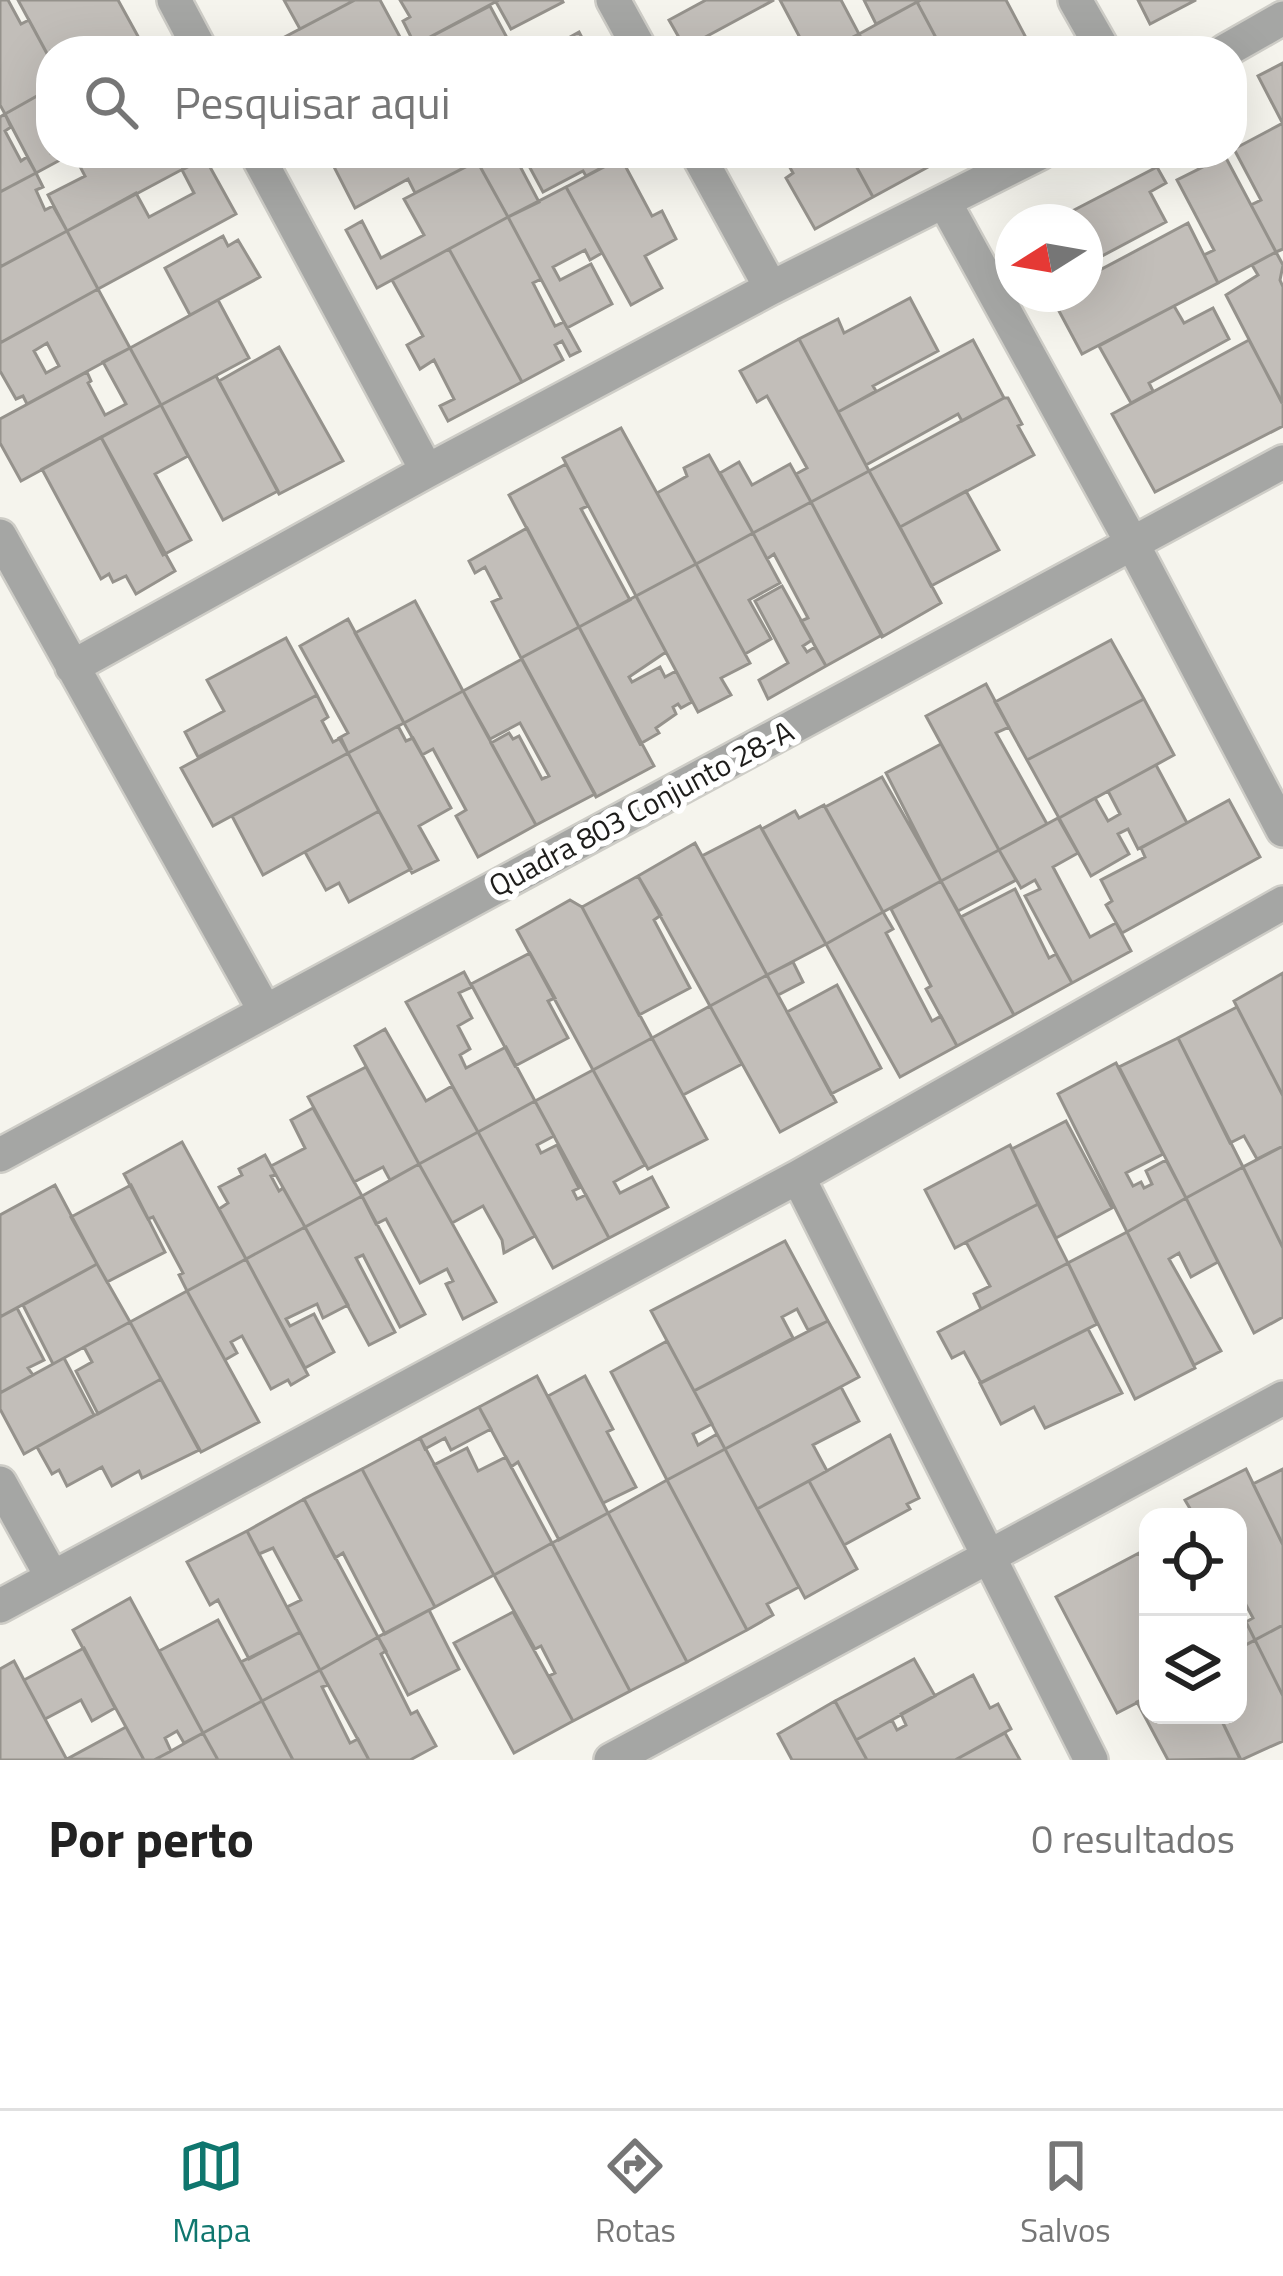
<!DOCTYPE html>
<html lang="pt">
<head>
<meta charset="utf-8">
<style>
	body { margin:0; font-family:"Titillium Web",sans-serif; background:#f6f6f6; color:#222 }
	.controls { position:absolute; right:36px; bottom:36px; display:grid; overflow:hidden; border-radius:24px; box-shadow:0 12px 48px #0002 }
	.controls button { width:108px; height:108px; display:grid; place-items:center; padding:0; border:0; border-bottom:3px solid #e0e0e0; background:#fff; color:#222; font:60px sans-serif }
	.compass { position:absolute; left:995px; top:204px; width:108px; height:108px; border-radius:50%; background:#fff; box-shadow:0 12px 48px #0002; rotate:259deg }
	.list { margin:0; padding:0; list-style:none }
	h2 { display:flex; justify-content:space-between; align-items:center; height:156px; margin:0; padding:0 48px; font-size:51px }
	h2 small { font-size:39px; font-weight:400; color:#767676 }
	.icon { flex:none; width:66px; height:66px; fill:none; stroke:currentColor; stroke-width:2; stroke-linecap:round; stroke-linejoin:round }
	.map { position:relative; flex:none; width:1283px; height:1760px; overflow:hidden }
	.search { position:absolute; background:#fff; box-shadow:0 12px 48px #0002; left:36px; right:36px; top:36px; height:132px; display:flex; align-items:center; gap:30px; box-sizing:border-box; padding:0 42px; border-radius:48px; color:#767676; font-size:45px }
	.sheet { height:348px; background:#fff }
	nav { display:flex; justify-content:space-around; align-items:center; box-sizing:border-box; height:168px; border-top:3px solid #e0e0e0; background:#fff; font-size:33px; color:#767676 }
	nav a { display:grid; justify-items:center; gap:6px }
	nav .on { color:#0f766e }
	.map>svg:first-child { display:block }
	.building { fill:#c2beb9; stroke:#95928c; stroke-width:3; fill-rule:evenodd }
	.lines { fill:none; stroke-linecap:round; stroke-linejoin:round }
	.minor-casing { stroke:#cecdc7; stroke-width:38 }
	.minor { stroke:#a5a6a4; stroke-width:33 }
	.labels { text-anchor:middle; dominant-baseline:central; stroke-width:12; stroke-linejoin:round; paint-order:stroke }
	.street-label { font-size:30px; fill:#1e1d1b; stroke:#fff }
</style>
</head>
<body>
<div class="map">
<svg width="1283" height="1760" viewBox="0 0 1283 1760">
	<rect width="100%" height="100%" fill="#f5f4ed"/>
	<!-- building -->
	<path class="building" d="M 0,0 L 8,0 L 21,24 L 29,20 L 51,61 L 51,88 L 5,114 L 0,105 Z
		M 18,0 L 118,0 L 140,40 L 122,51 L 51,51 L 51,61 Z
		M 284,0 L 355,0 L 300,29 Z
		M 355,0 L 380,0 L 407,50 L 258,51 Z
		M 400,0 L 499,0 L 415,45 L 403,21 L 410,17 Z
		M 499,0 L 562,0 L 563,2 L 511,29 L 496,2 Z
		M 706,0 L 774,0 L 685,48 L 669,20 Z
		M 780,0 L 841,0 L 859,34 L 825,51 L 807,51 Z
		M 864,0 L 921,0 L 876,24 Z
		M 921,0 L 1006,0 L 1033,51 L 943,51 L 917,2 Z
		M 1138,0 L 1196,0 L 1150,24 Z
		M 917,2 L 943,51 L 868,51 L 859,34 Z
		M 490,6 L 514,51 L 418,51 L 415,45 Z
		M 579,32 L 589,51 L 545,51 Z
		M 859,34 L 868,51 L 825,51 Z
		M 1283,63 L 1283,124 L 1258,76 Z
		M 51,88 L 51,153 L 73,153 L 36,173 L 5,114 Z
		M 5,114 L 11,127 L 5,131 L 21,161 L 27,157 L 36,173 L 0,192 L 0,117 Z
		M 1283,123 L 1283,249 L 1276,252 L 1251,205 L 1261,200 L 1234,149 Z
		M 73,153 L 168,153 L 172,161 L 177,158 L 183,169 L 67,231 L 48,195 L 85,176 Z
		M 351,153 L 473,153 L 477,161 L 415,193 L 408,179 L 355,208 L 332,163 Z
		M 492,153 L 513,153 L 539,202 L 508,217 L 477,161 Z
		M 522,153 L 629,153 L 586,176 L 583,171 L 543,192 Z
		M 782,153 L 849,153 L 873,197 L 815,229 L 786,178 L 793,173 Z
		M 849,153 L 923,153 L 930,166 L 873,197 Z
		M 1225,156 L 1276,252 L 1218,283 L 1204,255 L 1214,250 L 1177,180 Z
		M 205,158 L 236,214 L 98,289 L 67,231 L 136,193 L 149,217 L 194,193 L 182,170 Z
		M 621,158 L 652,216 L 662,211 L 676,239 L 645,256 L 662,288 L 631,305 L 566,187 Z
		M 477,161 L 508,217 L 377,288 L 346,230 L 362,221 L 381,258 L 424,235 L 404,199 Z
		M 1157,167 L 1166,183 L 1150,192 L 1166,222 L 1087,264 L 1093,274 L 1085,278 L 1085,222 L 1051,222 Z
		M 36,173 L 43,187 L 36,190 L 45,210 L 53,206 L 67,231 L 0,267 L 0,192 Z
		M 566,187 L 602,253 L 590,260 L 585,250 L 553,267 L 560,280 L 591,264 L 612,304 L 567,328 L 508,217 Z
		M 508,217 L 541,279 L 533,283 L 555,326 L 564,322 L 580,351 L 570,356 L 562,341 L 555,345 L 563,360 L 522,382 L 449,249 Z
		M 1188,223 L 1218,283 L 1082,354 L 1051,296 L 1085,294 L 1085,278 Z
		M 67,231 L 98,289 L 0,343 L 0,267 Z
		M 223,236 L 228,246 L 238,240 L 260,277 L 190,315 L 165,268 Z
		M 449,249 L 522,382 L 448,421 L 440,406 L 454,399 L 434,360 L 420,369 L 407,345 L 423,336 L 392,280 Z
		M 1276,252 L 1283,265 L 1280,280 L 1283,287 L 1282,403 L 1226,295 L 1258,275 L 1252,265 Z
		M 98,289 L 130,348 L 27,404 L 23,396 L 16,399 L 0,371 L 0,343 ZM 47,343 L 59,366 L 46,373 L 34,351 Z
		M 910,298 L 938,351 L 873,386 L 876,391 L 838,412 L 799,339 L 838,319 L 844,333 Z
		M 218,300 L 249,358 L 161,405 L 130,348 Z
		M 1174,306 L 1184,323 L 1213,308 L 1229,339 L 1149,383 L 1153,391 L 1131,403 L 1099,346 Z
		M 799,339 L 869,471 L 811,502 L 796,474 L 807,468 L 767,396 L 757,402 L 740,371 Z
		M 973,340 L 1004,398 L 962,421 L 958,414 L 866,465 L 838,412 Z
		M 1249,340 L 1283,404 L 1283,426 L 1155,492 L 1112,414 Z
		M 279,347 L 343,461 L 279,494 L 219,381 Z
		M 130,348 L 161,405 L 21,481 L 0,443 L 0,419 L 87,372 L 91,381 L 88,383 L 105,415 L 126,404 L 103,362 Z
		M 216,376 L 278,491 L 223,520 L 161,405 Z
		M 1004,398 L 1008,398 L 1022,424 L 1018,426 L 1034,455 L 900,527 L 869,471 Z
		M 161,405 L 188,456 L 155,474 L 191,540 L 163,555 L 101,437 Z
		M 621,428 L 696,564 L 636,596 L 563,458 Z
		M 101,437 L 175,571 L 136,594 L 126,576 L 113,582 L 109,574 L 101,579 L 42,469 Z
		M 709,455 L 753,533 L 696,564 L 657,493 L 687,476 L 684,468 Z
		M 739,462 L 752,485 L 790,464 L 811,502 L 753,533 L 720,473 Z
		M 566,464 L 588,506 L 581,509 L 630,600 L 579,627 L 509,495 Z
		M 869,471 L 941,603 L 882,637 L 811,502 Z
		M 966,491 L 999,550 L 931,586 L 900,527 Z
		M 811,502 L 882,635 L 826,666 L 801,621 L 808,618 L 774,554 L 767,559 L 753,533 Z
		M 527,528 L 579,627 L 521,658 L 492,602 L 501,598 L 485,567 L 475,573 L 469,561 Z
		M 753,533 L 780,583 L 749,600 L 771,639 L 745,654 L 696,564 Z
		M 696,564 L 750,663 L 721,678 L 731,695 L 698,712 L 636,596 Z
		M 782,586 L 812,640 L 803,646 L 807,652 L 815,647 L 826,666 L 768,699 L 759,680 L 788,663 L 755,601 Z
		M 636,596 L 666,652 L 629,677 L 632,682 L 660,667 L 665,677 L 676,671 L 692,702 L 681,708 L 678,704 L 673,707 L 676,714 L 656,728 L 659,733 L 640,744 L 579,627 Z
		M 415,601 L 463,691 L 404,723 L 355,633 Z
		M 348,619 L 404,723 L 348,753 L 339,738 L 348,733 L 300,646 Z
		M 579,627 L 654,766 L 596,797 L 521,658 Z
		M 286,638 L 317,695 L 198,757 L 185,732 L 224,711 L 207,680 Z
		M 1111,640 L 1144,699 L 1027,760 L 995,702 Z
		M 522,659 L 595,794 L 536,825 L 491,743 L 509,733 L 513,739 L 519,736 L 542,779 L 549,776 L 520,723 L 490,739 L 463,691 Z
		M 986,684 L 1009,727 L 996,733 L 1047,824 L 999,850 L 926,716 Z
		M 463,691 L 536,825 L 478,857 L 456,816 L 466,810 L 433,749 L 422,755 L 404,723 Z
		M 317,695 L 328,717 L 322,721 L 333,742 L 341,738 L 348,753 L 213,826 L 181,768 Z
		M 1144,699 L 1174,755 L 1059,818 L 1027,760 Z
		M 398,726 L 406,741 L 413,738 L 451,808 L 419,826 L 438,860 L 412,873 L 348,753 Z
		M 941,744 L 999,850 L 941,881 L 886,773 Z
		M 348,753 L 379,811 L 263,875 L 232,816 Z
		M 1156,765 L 1187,823 L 1138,849 L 1128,829 L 1118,834 L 1129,854 L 1091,876 L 1059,818 L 1095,798 L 1108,821 L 1120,814 L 1108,791 Z
		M 882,777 L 941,881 L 883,912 L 825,807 Z
		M 1229,800 L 1260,857 L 1122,933 L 1106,905 L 1112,901 L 1101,880 L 1145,857 L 1141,848 Z
		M 824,805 L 883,912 L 826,944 L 762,829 L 795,811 L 799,818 Z
		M 379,811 L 411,869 L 349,902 L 339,883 L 326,890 L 305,852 Z
		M 1058,818 L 1078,853 L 1053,867 L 1090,937 L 1116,923 L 1131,951 L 1072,983 L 1025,896 L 1040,889 L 1035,880 L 1021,888 L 999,850 Z
		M 760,826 L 826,944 L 767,975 L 702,856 Z
		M 695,843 L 767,975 L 710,1006 L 638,876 Z
		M 999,850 L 1016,880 L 958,911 L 941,881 Z
		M 638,876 L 661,915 L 654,920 L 690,988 L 639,1015 L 582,907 Z
		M 941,881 L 1014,1015 L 957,1046 L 926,989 L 931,986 L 891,909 Z
		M 1015,889 L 1049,958 L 1056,954 L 1072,983 L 1014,1015 L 961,917 Z
		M 570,900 L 582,907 L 652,1038 L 593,1070 L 517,930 Z
		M 883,912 L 893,929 L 886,933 L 932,1021 L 941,1016 L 957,1046 L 900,1077 L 826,944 Z
		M 530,953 L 555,998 L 548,1001 L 568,1038 L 515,1066 L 471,984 Z
		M 793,962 L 803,982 L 778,995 L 767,975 Z
		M 464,972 L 472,987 L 459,993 L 472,1018 L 458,1026 L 470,1049 L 460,1055 L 466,1068 L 506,1047 L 535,1101 L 478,1132 L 406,1002 Z
		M 1283,973 L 1283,1096 L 1234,1001 Z
		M 767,975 L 836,1102 L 780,1132 L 710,1006 Z
		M 837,985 L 881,1068 L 831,1094 L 787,1012 Z
		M 710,1006 L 742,1064 L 683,1095 L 652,1038 Z
		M 1237,1007 L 1283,1096 L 1283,1146 L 1257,1159 L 1244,1136 L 1230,1143 L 1178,1038 Z
		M 385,1029 L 426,1101 L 452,1086 L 478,1132 L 419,1164 L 355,1046 Z
		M 652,1038 L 707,1139 L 648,1169 L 593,1070 Z
		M 1178,1038 L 1243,1167 L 1186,1198 L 1119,1067 Z
		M 1116,1063 L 1163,1154 L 1126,1173 L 1133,1186 L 1141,1182 L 1144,1188 L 1152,1184 L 1146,1171 L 1166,1160 L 1186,1198 L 1127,1232 L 1058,1094 Z
		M 366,1067 L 419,1164 L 390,1180 L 383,1167 L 354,1182 L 308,1097 Z
		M 593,1070 L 645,1165 L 614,1182 L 620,1193 L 652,1177 L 668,1207 L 609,1238 L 535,1101 Z
		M 535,1101 L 554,1136 L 537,1145 L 541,1153 L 557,1145 L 579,1188 L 573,1191 L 577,1199 L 586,1195 L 609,1238 L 553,1268 L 478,1132 Z
		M 313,1108 L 362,1196 L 305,1227 L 271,1166 L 305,1148 L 291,1120 Z
		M 1066,1121 L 1112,1208 L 1056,1238 L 1012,1149 Z
		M 478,1132 L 535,1236 L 504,1253 L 502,1240 L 483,1206 L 452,1223 L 419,1164 Z
		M 182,1142 L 246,1259 L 187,1291 L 179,1275 L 183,1273 L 153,1217 L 148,1219 L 124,1174 Z
		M 1010,1145 L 1038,1204 L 955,1248 L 925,1190 Z
		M 1283,1146 L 1283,1248 L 1243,1167 Z
		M 265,1155 L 276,1175 L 271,1176 L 279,1191 L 283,1188 L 305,1227 L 246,1259 L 219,1209 L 228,1203 L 219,1187 L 242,1175 L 239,1169 Z
		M 419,1164 L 496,1302 L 463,1319 L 446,1284 L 453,1281 L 447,1269 L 420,1283 L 386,1219 L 376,1224 L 362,1196 Z
		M 1243,1167 L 1283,1248 L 1283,1317 L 1254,1333 L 1186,1198 Z
		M 55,1185 L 97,1264 L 0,1317 L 0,1215 Z
		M 131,1185 L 165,1252 L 107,1282 L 71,1217 Z
		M 362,1196 L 425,1314 L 400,1327 L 363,1255 L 356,1258 L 395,1332 L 369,1345 L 305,1227 Z
		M 1186,1198 L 1218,1262 L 1191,1277 L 1179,1253 L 1169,1259 L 1221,1351 L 1194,1365 L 1127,1232 Z
		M 1038,1204 L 1068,1263 L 981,1309 L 974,1294 L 990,1286 L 966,1242 Z
		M 305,1227 L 348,1305 L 323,1318 L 317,1304 L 286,1319 L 290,1326 L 314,1314 L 334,1352 L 305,1368 L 246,1259 Z
		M 1127,1232 L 1195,1368 L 1135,1399 L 1068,1263 Z
		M 785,1241 L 828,1321 L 808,1330 L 797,1309 L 782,1317 L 793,1338 L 694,1391 L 651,1311 Z
		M 246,1259 L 308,1375 L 291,1385 L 288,1380 L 271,1389 L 242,1336 L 231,1342 L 237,1353 L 225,1360 L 187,1291 Z
		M 1068,1263 L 1097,1324 L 981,1383 L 964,1352 L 952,1358 L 938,1332 Z
		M 97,1264 L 130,1322 L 53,1364 L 23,1305 Z
		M 187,1291 L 259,1422 L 201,1452 L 130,1322 Z
		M 17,1308 L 44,1360 L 28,1368 L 33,1375 L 0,1393 L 0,1317 Z
		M 828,1321 L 859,1377 L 725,1449 L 694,1391 Z
		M 130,1322 L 161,1379 L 98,1414 L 76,1371 L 92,1362 L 84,1347 Z
		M 1088,1329 L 1122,1393 L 1045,1428 L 1034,1407 L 1001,1424 L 980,1383 Z
		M 667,1341 L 712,1424 L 693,1434 L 698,1445 L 717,1434 L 725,1449 L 667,1480 L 611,1372 Z
		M 64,1358 L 94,1415 L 24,1454 L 0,1409 L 0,1393 Z
		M 537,1376 L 608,1513 L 559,1540 L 518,1462 L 511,1467 L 479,1407 Z
		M 585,1376 L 613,1429 L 607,1432 L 636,1487 L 603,1503 L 548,1396 Z
		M 161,1379 L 199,1450 L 142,1478 L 139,1471 L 112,1486 L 102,1467 L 67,1486 L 59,1470 L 52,1474 L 37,1447 Z
		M 841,1387 L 859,1421 L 813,1445 L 827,1471 L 757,1509 L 725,1449 Z
		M 479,1407 L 491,1429 L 451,1450 L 445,1438 L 425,1449 L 420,1438 Z
		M 890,1435 L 919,1498 L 907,1504 L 910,1509 L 844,1545 L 809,1481 Z
		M 420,1438 L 494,1575 L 435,1607 L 362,1469 Z
		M 467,1448 L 478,1471 L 506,1457 L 552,1543 L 494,1575 L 434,1465 Z
		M 725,1449 L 799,1587 L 767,1604 L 773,1615 L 747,1630 L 667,1480 Z
		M 362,1469 L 435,1607 L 385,1634 L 343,1553 L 335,1558 L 304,1499 Z
		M 1246,1469 L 1283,1545 L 1283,1625 L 1255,1640 L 1246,1622 L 1253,1618 L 1238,1590 L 1238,1517 L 1195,1517 L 1185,1500 Z
		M 1283,1469 L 1283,1545 L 1253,1484 Z
		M 667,1480 L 747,1630 L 687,1662 L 608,1513 Z
		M 809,1481 L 857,1569 L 805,1598 L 757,1509 Z
		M 304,1499 L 378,1637 L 320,1670 L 287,1607 L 301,1600 L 273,1548 L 259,1554 L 247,1531 Z
		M 608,1513 L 687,1662 L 630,1691 L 552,1543 Z
		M 247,1531 L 300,1632 L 249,1659 L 218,1600 L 210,1605 L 187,1562 Z
		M 552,1543 L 630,1691 L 573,1721 L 549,1676 L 555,1673 L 541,1646 L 535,1649 L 494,1575 Z
		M 1139,1553 L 1148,1571 L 1148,1697 L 1117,1713 L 1056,1597 Z
		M 130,1598 L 203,1733 L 184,1743 L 177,1731 L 165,1738 L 171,1751 L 154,1760 L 144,1760 L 73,1630 Z
		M 1238,1606 L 1255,1640 L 1238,1649 Z
		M 429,1610 L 459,1669 L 408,1695 L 378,1637 Z
		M 513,1612 L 573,1721 L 514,1753 L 454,1643 Z
		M 218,1620 L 262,1701 L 203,1733 L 159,1651 Z
		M 1283,1625 L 1283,1696 L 1255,1640 Z
		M 300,1632 L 320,1670 L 262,1701 L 241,1662 Z
		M 378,1637 L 386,1651 L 381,1654 L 411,1714 L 417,1711 L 436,1746 L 410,1760 L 369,1760 L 320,1670 Z
		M 1255,1640 L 1283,1696 L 1283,1741 L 1241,1760 L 1219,1715 L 1238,1715 L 1238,1649 Z
		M 84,1648 L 115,1708 L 92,1721 L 81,1700 L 45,1719 L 24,1680 Z
		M 914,1659 L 935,1696 L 856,1740 L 835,1701 Z
		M 14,1661 L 24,1680 L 67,1760 L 0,1760 L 0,1669 Z
		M 320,1670 L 328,1685 L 322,1687 L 350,1743 L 358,1739 L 369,1760 L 293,1760 L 262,1701 Z
		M 973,1675 L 990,1708 L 998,1704 L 1011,1729 L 955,1760 L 867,1760 L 856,1740 L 892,1720 L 897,1730 L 906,1725 L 901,1714 Z
		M 1148,1697 L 1148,1715 L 1219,1715 L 1240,1759 L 1168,1760 L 1137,1702 Z
		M 262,1701 L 293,1760 L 218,1760 L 203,1733 Z
		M 835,1701 L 867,1760 L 792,1760 L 778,1734 Z
		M 126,1727 L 144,1760 L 67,1759 Z
		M 203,1733 L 218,1760 L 154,1760 L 171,1751 Z
		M 1005,1733 L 1020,1760 L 955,1760 Z"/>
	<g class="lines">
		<!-- minor casing -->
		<g class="minor-casing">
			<path id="minor" d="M 174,0 L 201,51
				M 613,0 L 641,51
				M 1075,0 L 1104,51
				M 1225,51 L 1283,18
				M 256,153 L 427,471
				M 697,153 L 771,288
				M 945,203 L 1132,543 L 1283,830
				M 0,536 L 265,1011
				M 72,667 L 427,471 L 771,288 L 1040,153
				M 0,1155 L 1283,462
				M 798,1177 L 1091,1760
				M 0,1483 L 52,1577
				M 0,1606 L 798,1177 L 1283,903
				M 611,1760 L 1283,1398"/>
		</g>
		<!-- minor -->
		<use href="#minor" class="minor"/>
	</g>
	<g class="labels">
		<!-- street labels -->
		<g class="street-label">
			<text transform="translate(641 808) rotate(-28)">Quadra 803 Conjunto 28-A</text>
		</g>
	</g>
</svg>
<div class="controls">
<button><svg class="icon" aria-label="locate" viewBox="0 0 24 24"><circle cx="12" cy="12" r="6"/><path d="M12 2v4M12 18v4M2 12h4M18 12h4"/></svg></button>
<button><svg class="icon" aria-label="layers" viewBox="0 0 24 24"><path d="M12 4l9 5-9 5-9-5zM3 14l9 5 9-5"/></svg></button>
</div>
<svg class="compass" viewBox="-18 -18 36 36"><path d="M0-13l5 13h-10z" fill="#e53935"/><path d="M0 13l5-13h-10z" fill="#767676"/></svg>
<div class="search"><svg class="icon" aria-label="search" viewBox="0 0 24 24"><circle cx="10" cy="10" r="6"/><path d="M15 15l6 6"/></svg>Pesquisar aqui</div>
</div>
<section class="sheet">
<h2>Por perto<small>0 resultados</small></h2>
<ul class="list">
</ul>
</section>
<nav>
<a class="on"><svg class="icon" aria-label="map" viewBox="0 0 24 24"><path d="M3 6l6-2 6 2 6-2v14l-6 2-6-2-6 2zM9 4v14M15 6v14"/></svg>Mapa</a>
<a><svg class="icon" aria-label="directions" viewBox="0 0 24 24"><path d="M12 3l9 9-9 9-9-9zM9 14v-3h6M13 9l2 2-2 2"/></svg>Rotas</a>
<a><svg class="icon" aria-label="saved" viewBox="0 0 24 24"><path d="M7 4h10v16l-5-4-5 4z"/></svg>Salvos</a>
</nav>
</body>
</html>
